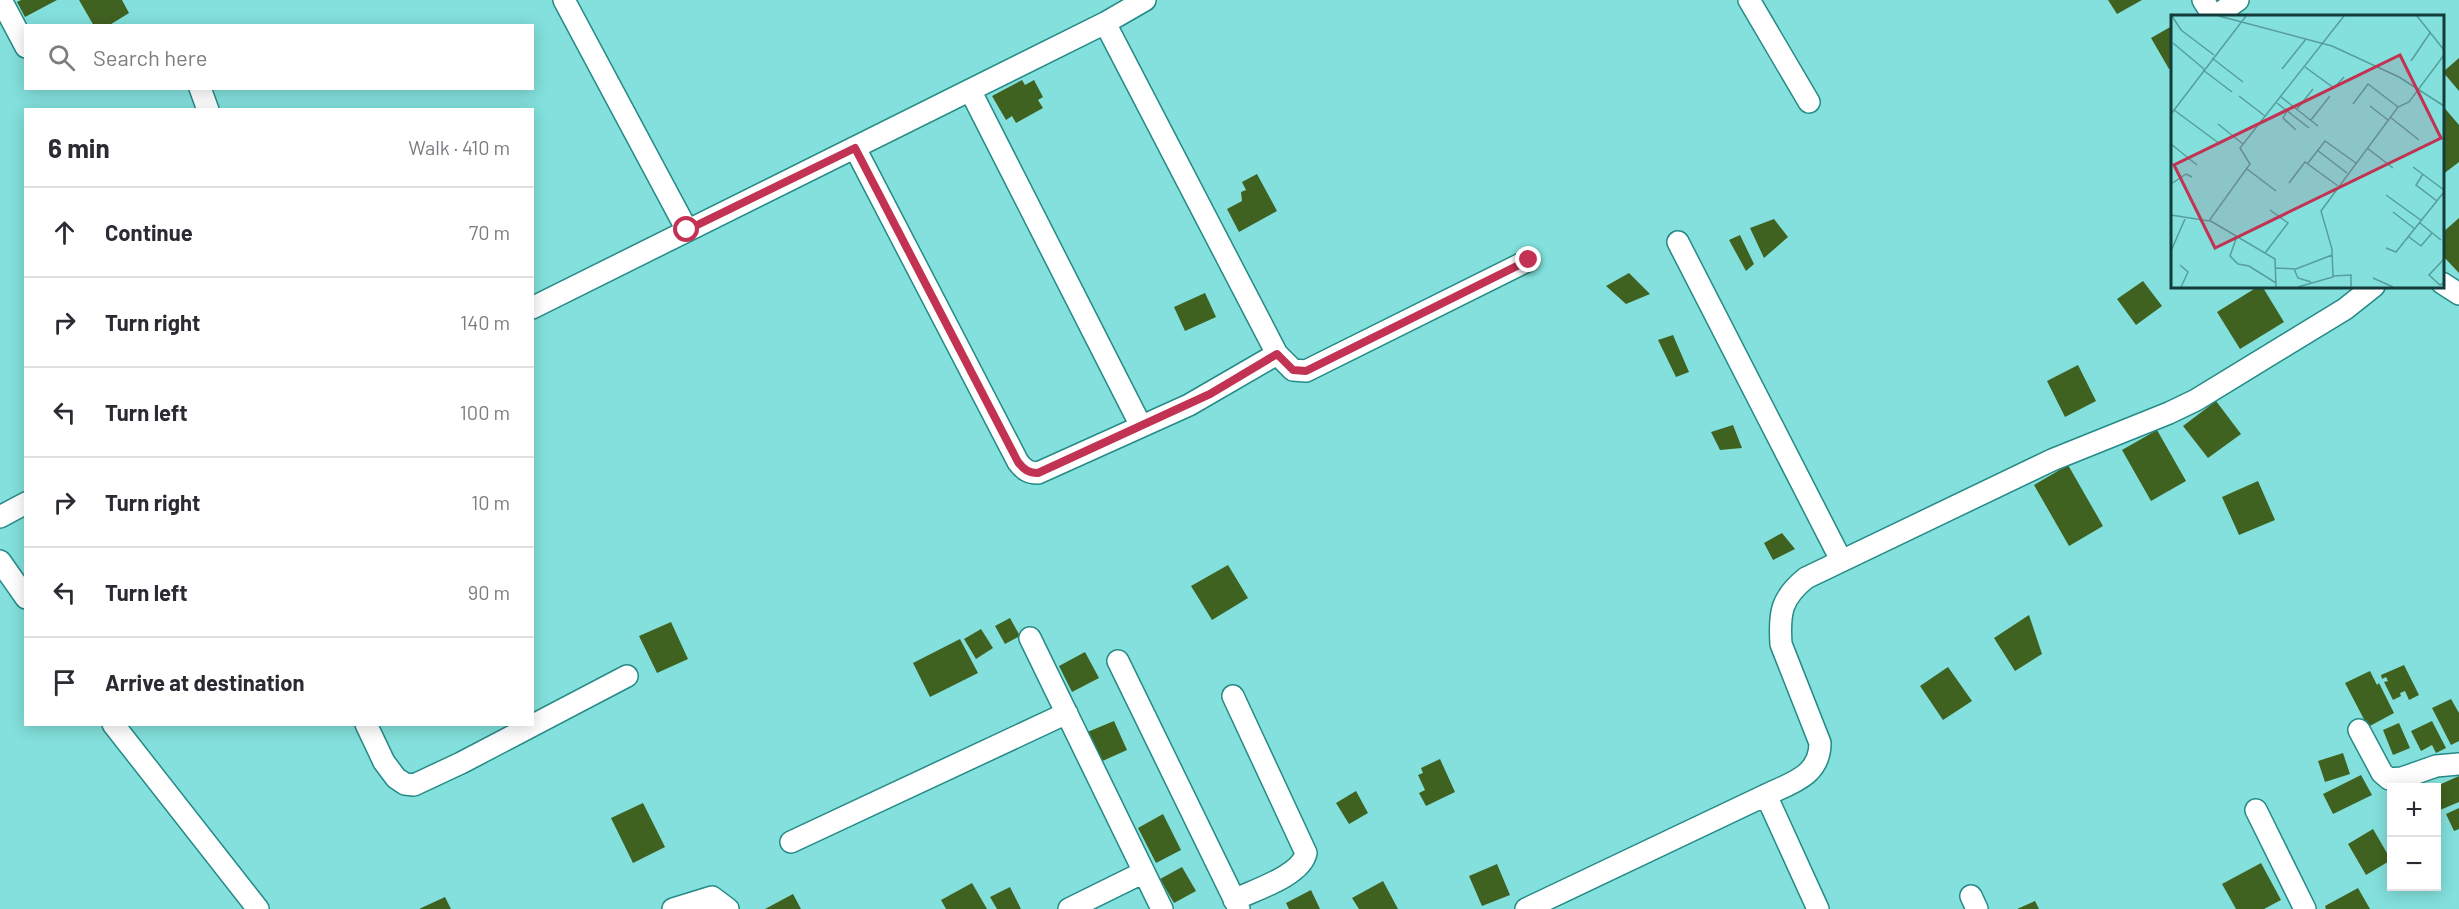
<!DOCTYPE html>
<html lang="en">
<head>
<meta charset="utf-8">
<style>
	body { margin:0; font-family:Barlow,sans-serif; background:#f7f7f7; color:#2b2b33 }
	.controls { position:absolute; right:18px; bottom:18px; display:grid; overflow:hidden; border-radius:0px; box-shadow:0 3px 15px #0003 }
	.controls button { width:54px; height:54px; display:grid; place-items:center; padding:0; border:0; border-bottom:2px solid #e1e1e2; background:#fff; color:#2b2b33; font:30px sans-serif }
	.stop { position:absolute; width:18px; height:18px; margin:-14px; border:4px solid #c23253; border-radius:50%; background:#fff }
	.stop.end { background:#c23253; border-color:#fff; box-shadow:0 2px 6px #0008 }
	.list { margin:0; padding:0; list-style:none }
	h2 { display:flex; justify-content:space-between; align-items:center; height:78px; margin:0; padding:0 24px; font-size:26px }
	h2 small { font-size:20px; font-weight:400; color:#7c7c81 }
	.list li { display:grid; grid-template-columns:39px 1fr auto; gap:18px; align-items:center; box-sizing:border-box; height:90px; padding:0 24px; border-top:2px solid #e1e1e2 }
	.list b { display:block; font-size:22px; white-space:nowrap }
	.list em { font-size:20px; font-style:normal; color:#7c7c81 }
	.icon { flex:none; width:33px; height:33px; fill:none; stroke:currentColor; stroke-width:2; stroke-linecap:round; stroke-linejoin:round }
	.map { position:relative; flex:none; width:2459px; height:909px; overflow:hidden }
	.search { position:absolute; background:#fff; box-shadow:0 3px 15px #0003; left:24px; top:24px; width:510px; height:66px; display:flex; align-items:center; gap:15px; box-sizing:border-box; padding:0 21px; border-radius:0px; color:#7c7c81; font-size:22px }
	.panel { position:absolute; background:#fff; box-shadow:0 3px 15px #0003; left:24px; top:108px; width:510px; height:618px; border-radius:0px }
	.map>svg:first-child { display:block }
	.building { fill:#406220 }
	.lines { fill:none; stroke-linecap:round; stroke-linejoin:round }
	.minor-casing { stroke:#258a87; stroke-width:24 }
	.minor { stroke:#fff; stroke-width:21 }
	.route { stroke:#c23253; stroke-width:8 }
	.inset-road { fill:none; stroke:#569e9b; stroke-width:1.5 }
	.view { fill:#c23253; fill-opacity:0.15; stroke:#c23253; stroke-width:3 }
	.inset-edge { fill:none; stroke:#133b3a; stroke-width:3 }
</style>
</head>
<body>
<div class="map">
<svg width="2459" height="909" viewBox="0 0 2459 909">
	<rect width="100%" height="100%" fill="#83e0dc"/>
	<!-- building -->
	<path class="building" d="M 21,0 L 57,0 L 25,17 L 17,2 Z
		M 79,0 L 122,0 L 129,13 L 108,26 L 94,26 Z
		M 2108,0 L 2142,0 L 2117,14 Z
		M 2172,26 L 2172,67 L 2169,69 L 2151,38 Z
		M 2459,58 L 2459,91 L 2443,72 Z
		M 1022,80 L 1025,85 L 1034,80 L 1043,97 L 1038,100 L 1043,108 L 1016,123 L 1012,116 L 1006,120 L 992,96 Z
		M 2442,105 L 2459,125 L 2459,162 L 2442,175 Z
		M 1257,174 L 1277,211 L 1239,232 L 1227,209 L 1242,201 L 1241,192 L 1246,190 L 1242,182 Z
		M 2459,218 L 2459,273 L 2442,255 L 2442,233 Z
		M 1774,219 L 1788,237 L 1764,258 L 1750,228 Z
		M 1740,235 L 1754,264 L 1746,271 L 1729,240 Z
		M 1629,273 L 1650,294 L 1626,304 L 1606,286 Z
		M 2143,281 L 2162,306 L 2136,325 L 2117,299 Z
		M 2259,286 L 2262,286 L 2284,322 L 2240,349 L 2217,312 Z
		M 1205,293 L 1216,317 L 1185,331 L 1174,307 Z
		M 1673,335 L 1689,372 L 1676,377 L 1658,340 Z
		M 2078,365 L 2096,401 L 2065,417 L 2047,381 Z
		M 2216,401 L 2241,434 L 2208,458 L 2183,426 Z
		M 1733,425 L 1742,448 L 1720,450 L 1711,432 Z
		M 2157,430 L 2186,481 L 2151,501 L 2122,450 Z
		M 2068,465 L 2103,526 L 2069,546 L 2034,485 Z
		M 2258,481 L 2275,520 L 2239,535 L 2222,497 Z
		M 1782,533 L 1795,549 L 1773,560 L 1764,543 Z
		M 1228,565 L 1248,598 L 1212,620 L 1191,586 Z
		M 2029,615 L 2042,654 L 2015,671 L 1994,638 Z
		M 1010,618 L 1020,636 L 1005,644 L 995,626 Z
		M 671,622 L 688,659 L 657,673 L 639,636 Z
		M 981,629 L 993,648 L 976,659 L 964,639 Z
		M 960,639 L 978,673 L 930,697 L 913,663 Z
		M 1085,652 L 1099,678 L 1072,692 L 1059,666 Z
		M 2404,665 L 2419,695 L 2409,700 L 2405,691 L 2400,693 L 2401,696 L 2393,700 L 2384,682 L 2388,681 L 2386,677 L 2382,679 L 2381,675 Z
		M 1948,667 L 1972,701 L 1943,720 L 1920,686 Z
		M 2370,671 L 2377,685 L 2379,683 L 2394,713 L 2368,727 L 2345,683 Z
		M 2451,699 L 2459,713 L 2459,741 L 2451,745 L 2432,708 Z
		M 1114,721 L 1127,750 L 1098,763 L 1085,733 Z
		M 2432,721 L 2446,748 L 2436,753 L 2432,745 L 2421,751 L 2411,731 Z
		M 2399,723 L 2410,748 L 2393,755 L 2383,730 Z
		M 2343,753 L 2350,774 L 2325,782 L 2318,761 Z
		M 1440,759 L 1455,792 L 1426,806 L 1419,793 L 1425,790 L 1418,775 L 1423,773 L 1421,768 Z
		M 2361,775 L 2372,795 L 2333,814 L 2323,794 Z
		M 2459,776 L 2459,802 L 2440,810 L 2436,802 L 2436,788 L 2432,788 Z
		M 1356,791 L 1368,813 L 1349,824 L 1336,803 Z
		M 643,803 L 665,847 L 633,863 L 611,818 Z
		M 2459,808 L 2459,829 L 2454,831 L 2446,814 Z
		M 1163,814 L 1181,850 L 1156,863 L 1138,828 Z
		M 2373,829 L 2391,860 L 2366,875 L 2348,844 Z
		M 2261,863 L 2281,900 L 2264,909 L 2236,909 L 2222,884 Z
		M 1497,864 L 1510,895 L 1482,906 L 1469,876 Z
		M 1182,867 L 1196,891 L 1174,903 L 1160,879 Z
		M 1383,881 L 1398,909 L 1359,909 L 1352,898 Z
		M 972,883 L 987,909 L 946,909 L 941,900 Z
		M 1010,887 L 1021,909 L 997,909 L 990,897 Z
		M 2358,888 L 2370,909 L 2326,909 L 2325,906 Z
		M 1311,890 L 1320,909 L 1289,909 L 1286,903 Z
		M 793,894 L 801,909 L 765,909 Z
		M 445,897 L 451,909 L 419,909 Z
		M 2035,901 L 2039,909 L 2017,909 Z"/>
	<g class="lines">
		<!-- minor casing -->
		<g class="minor-casing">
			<path id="minor" d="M 1,0 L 26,47
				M 564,0 L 687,230
				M 1749,0 L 1809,102
				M 2203,0 L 2213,16
				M 2216,16 L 2238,0
				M 1105,23 L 1277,354 L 1293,370 L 1306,371 L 1529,260
				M 200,88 L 208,110
				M 970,90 L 1141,426
				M 855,148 L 1018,462 C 1024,470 1029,473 1038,473 L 1189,405 L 1277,354
				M 1678,242 L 1841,560
				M 2442,283 L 2459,294
				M 532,308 L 1105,23 L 1145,0
				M 0,517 L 26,503
				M 0,561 L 26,598
				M 1030,638 L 1162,909
				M 1118,661 L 1239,909
				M 1233,696 L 1306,853 C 1301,876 1254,890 1234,900
				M 113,724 L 258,909
				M 366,724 L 384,762 L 396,778 L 405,784 L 414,785 L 461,763 L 627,676
				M 2359,730 L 2382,773 L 2389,779 L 2402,778 L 2436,766 L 2459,764
				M 1766,795 L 1818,909
				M 2256,810 L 2305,909
				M 791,842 L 1067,713
				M 1971,896 L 1977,909
				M 673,909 L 712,897 L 728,909
				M 1069,909 L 1144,872
				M 1526,909 L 1766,795 C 1791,783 1820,776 1820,743 L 1781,644 C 1779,613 1781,598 1806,578 L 2052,460 L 2169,413 L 2196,400 L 2345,309 L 2374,286"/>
		</g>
		<!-- minor -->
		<use href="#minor" class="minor"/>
	</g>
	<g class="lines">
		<!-- route -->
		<path class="route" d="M 687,230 L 855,148 L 1018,462 C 1024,470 1029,473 1038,473 L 1210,394 L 1277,354 L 1293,370 L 1306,371 L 1529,260"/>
	</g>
	<!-- overview -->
	<g transform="translate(2171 15)">
		<rect width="273" height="273" fill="#83e0dc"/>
		<path class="inset-road" d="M 1,1 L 10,15 L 43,40M 48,1 L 161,31 L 228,62 L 273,91M 246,1 L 273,35M 2,28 L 33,54M 41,43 L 72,67M 240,46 L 259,18M 134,52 L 163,73 L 173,62M 111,54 L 135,24M 32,55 L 61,77M 68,81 L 94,101M 110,82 L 147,111M 106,88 L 138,113M 182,89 L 197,69 L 227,92M 199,91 L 217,105M 126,94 L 142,74M 3,95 L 49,129M 116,96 L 112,103 L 125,115M 0,99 L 75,1M 219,102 L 248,125M 140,105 L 159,81M 47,109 L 72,129M 0,129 L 26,150M 196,133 L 222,153M 146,135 L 176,158M 137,148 L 154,126 L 185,148M 242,152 L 273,175M 76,154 L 105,176M 252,159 L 245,170 L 266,186M 118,168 L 134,147 L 167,171M 0,169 L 15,159 L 21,162M 215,180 L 251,206M 222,197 L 244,214M 0,200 L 38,206 L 79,149 L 69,133 L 173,1M 38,205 L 104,244 L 105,272M 249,208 L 270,225M 66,221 L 59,241 L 67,249 L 78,251 L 105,268M 238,222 L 250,231 L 261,218M 215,233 L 225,237 L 273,177M 0,236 L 14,204M 94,238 L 117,208 L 99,195M 273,244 L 258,260 L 269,270 L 273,268M 9,250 L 17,257 L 10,272M 105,253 L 125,254 L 161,240M 123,254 L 127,263 L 140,267M 162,261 L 180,260 L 180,272M 202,263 L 222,272M 127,272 L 162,262 L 161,234 L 150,196 L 227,92 L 238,87 L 273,40"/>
		<path class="view" d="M 229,40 L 270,123 L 44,233 L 3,150 Z"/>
		<rect width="273" height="273" class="inset-edge"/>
	</g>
</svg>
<div class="controls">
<button>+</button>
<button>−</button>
</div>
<div class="stop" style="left:687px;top:230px"></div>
<div class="stop end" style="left:1529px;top:260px"></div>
<div class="search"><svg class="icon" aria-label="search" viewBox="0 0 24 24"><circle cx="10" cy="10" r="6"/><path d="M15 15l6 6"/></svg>Search here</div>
<section class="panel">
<h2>6 min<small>Walk · 410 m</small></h2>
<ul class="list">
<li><svg class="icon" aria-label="ahead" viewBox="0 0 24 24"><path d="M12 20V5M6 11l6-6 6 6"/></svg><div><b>Continue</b></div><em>70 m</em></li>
<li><svg class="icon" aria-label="right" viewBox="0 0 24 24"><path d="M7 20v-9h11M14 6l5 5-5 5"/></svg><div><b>Turn right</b></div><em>140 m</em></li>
<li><svg class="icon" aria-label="left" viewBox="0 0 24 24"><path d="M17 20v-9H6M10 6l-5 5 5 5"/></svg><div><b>Turn left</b></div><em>100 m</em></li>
<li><svg class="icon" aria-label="right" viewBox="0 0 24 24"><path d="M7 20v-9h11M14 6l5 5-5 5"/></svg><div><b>Turn right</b></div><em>10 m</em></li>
<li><svg class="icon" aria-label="left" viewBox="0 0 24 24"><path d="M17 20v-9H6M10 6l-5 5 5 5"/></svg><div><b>Turn left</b></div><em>90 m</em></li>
<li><svg class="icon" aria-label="arrive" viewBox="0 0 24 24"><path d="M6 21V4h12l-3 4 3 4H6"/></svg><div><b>Arrive at destination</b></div></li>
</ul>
</section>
</div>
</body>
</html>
